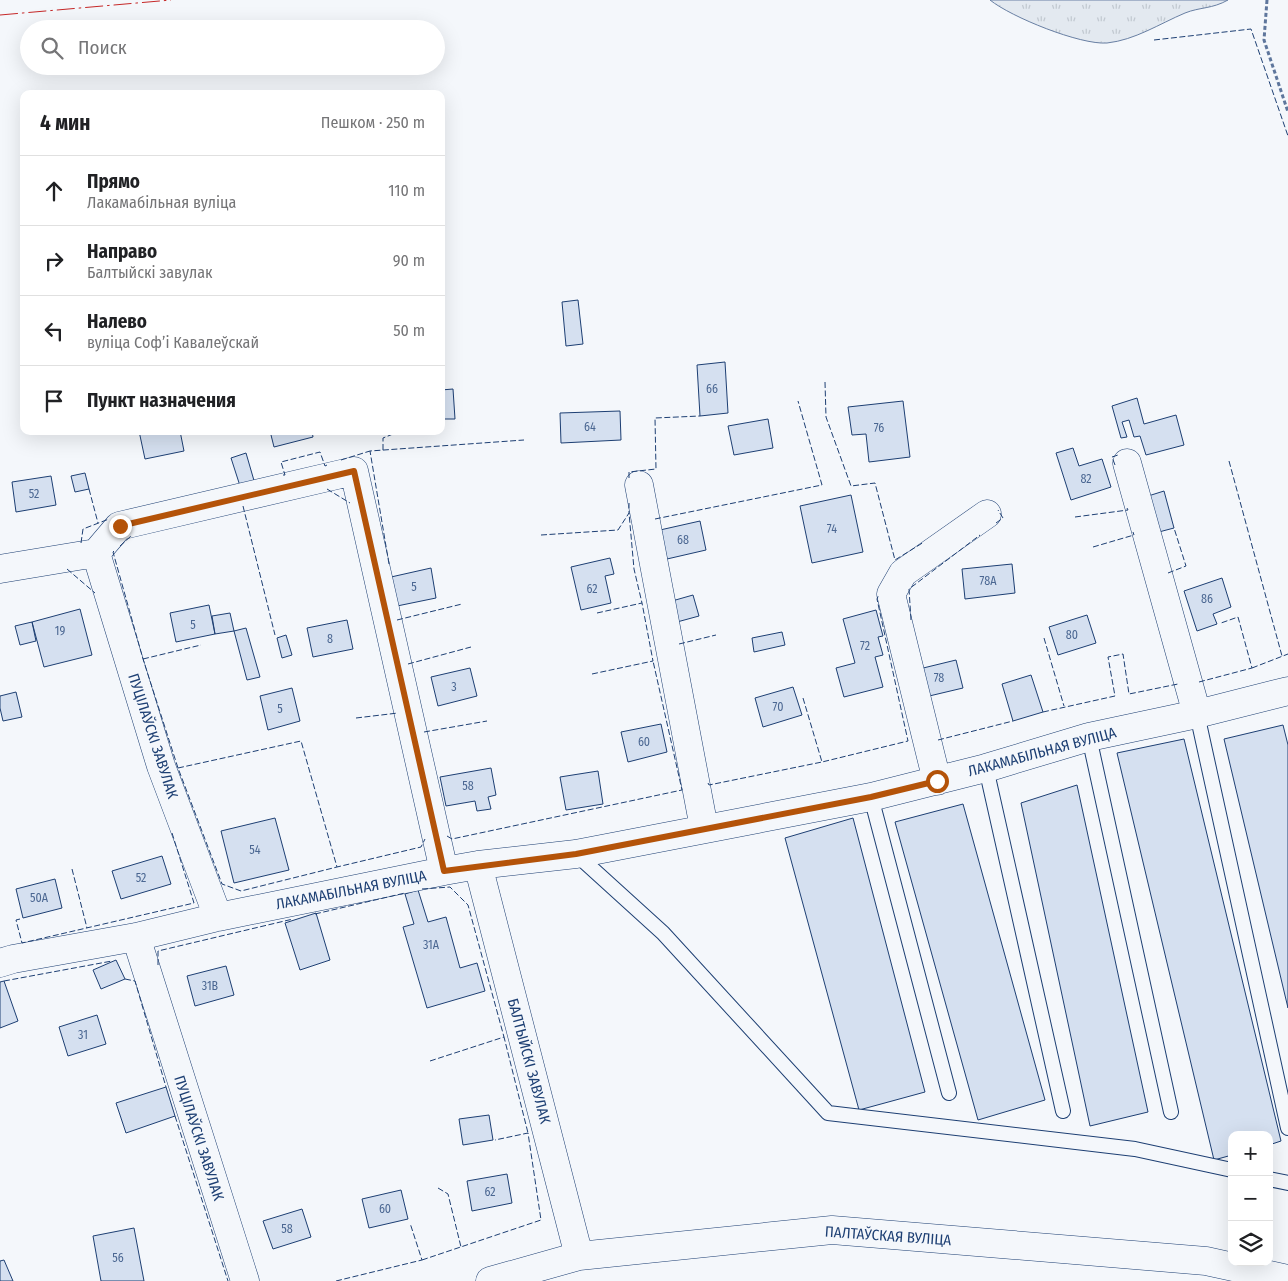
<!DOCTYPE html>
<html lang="ru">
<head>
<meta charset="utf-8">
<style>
	body { margin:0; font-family:"Fira Sans Condensed",sans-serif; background:#f6f6f6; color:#202124 }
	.controls { position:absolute; right:15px; bottom:15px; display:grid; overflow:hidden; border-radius:10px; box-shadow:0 5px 20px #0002 }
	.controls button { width:45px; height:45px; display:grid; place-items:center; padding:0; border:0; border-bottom:1px solid #e0e0e0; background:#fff; color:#202124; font:25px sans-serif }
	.stop { position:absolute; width:15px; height:15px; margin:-11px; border:4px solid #b45309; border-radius:50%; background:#fff }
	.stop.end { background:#b45309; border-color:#fff; box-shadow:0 1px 5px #0008 }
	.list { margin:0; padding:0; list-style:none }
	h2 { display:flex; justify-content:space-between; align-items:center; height:65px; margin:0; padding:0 20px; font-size:21px }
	h2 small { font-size:16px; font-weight:400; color:#757577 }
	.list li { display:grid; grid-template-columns:32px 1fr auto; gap:15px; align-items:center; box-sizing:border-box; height:70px; padding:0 20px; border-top:1px solid #e0e0e0 }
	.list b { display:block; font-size:19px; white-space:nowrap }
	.list p { margin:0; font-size:16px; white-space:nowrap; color:#757577 }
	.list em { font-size:16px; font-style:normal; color:#757577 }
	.icon { flex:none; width:28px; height:28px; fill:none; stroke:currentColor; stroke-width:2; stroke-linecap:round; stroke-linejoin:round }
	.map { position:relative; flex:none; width:1288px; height:1281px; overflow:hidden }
	.search { position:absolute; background:#fff; box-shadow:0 5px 20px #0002; left:20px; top:20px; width:425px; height:55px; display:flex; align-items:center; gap:12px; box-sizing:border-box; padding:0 18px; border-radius:28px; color:#757577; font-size:19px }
	.panel { position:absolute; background:#fff; box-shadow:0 5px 20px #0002; left:20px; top:90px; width:425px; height:345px; border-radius:10px }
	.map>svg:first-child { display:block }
	.grass { fill:url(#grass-tufts); stroke:#687fa3 }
	.building { fill:#d5e0f0; stroke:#1d3f73 }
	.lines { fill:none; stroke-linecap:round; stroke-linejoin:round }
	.lane-casing { stroke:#1d3f73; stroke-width:16 }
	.street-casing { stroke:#1d3f73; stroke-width:29 }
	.path { stroke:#5e769c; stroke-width:3; stroke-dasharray:4 2.5; stroke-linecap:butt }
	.lane { stroke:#f4f7fb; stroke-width:14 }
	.street { stroke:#f4f7fb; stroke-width:28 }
	.fence { stroke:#1d3f73; stroke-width:1; stroke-dasharray:6 2.5; stroke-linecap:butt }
	.power { stroke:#c62828; stroke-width:1; stroke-dasharray:18 4 2.5 4; stroke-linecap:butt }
	.route { stroke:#b45309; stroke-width:6 }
	.labels { text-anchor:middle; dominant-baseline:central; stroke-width:4; stroke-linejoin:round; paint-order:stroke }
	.number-label { font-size:12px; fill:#4b6792 }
	.street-label { font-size:15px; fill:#1d3f73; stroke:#f4f7fb }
</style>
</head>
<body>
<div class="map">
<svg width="1288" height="1281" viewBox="0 0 1288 1281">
	<defs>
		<pattern id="grass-tufts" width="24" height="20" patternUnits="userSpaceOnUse" patternTransform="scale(1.25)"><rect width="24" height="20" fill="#e3e9f0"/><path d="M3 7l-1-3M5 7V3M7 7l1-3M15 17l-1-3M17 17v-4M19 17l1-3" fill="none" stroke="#c2c9d1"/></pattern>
	</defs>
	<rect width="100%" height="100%" fill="#f4f7fb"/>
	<!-- grass -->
	<path class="grass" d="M 990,0 L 1228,0 C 1212,9 1200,7 1185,13 C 1159,24 1135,40 1107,43 C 1080,45 1011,17 990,0 Z"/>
	<!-- building -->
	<path class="building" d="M 578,300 L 583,344 L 566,346 L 562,302 Z
		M 725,362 L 728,413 L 700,416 L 697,365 Z
		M 453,389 L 455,419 L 441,419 L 441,390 Z
		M 1137,398 L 1144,424 L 1176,415 L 1184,445 L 1146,455 L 1140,436 L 1134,437 L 1129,420 L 1122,422 L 1127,437 L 1121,438 L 1112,406 Z
		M 903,401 L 910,457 L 869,462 L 866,434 L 852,435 L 848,407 Z
		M 620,411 L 621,440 L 561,443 L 560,413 Z
		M 768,419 L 773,448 L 734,455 L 728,426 Z
		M 139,431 L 180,431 L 184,451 L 145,459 Z
		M 270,431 L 312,431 L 313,437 L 274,447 Z
		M 1073,448 L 1079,466 L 1102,459 L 1111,487 L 1071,500 L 1056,453 Z
		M 246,453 L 255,484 L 241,489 L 231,458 Z
		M 85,473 L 89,489 L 75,492 L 71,476 Z
		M 51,476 L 56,505 L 16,512 L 12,482 Z
		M 1164,491 L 1174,528 L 1155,533 L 1145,497 Z
		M 851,495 L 863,552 L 812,563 L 800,506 Z
		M 700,521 L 706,550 L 667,559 L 660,530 Z
		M 610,558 L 614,574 L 605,576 L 611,603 L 581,610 L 571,567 Z
		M 1012,564 L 1015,593 L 965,599 L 962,569 Z
		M 431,568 L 436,598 L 397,606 L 391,577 Z
		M 1222,578 L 1231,607 L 1213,614 L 1217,624 L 1197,631 L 1184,591 Z
		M 693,595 L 699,616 L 677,622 L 672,601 Z
		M 209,605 L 215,634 L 176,642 L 170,613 Z
		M 80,609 L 92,655 L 44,667 L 32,622 Z
		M 876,610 L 883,636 L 878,637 L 883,655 L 875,657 L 883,687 L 844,697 L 836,668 L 855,663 L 843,619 Z
		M 230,613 L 234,631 L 215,634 L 212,616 Z
		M 1087,615 L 1096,643 L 1058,655 L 1049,627 Z
		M 347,620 L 353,649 L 313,657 L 307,628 Z
		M 32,622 L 36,641 L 20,645 L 15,626 Z
		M 246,628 L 260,677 L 247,680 L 234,631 Z
		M 782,632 L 785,645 L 754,652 L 752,638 Z
		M 286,635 L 292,655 L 282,658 L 277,638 Z
		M 956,660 L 963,688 L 925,697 L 915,670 Z
		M 470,668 L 477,696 L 438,706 L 431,677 Z
		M 1031,675 L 1043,712 L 1013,721 L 1002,684 Z
		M 793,687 L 802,715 L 763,727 L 755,698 Z
		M 292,688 L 300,721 L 268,730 L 260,696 Z
		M 16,692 L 22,717 L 3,721 L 0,708 L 0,696 Z
		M 661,724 L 667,752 L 628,762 L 621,732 Z
		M 1283,725 L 1288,745 L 1288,1008 L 1224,739 Z
		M 1184,739 L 1281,1141 L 1269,1145 L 1269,1135 L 1232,1135 L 1232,1155 L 1214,1160 L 1117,753 Z
		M 491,768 L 496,795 L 488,797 L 491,809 L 477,811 L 475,801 L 446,806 L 440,777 Z
		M 598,771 L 603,804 L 566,810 L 560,777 Z
		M 1077,785 L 1148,1112 L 1090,1126 L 1021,803 Z
		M 963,804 L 1045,1100 L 978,1120 L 895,822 Z
		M 275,818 L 289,870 L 234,883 L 221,831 Z
		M 853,818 L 925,1092 L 859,1110 L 785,838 Z
		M 162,856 L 171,884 L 121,899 L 112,871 Z
		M 55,879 L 62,908 L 23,918 L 16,889 Z
		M 418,890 L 428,922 L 446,917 L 460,968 L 477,963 L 485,991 L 427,1008 L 403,927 L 414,924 L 405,894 Z
		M 316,913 L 330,960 L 300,970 L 285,923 Z
		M 116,960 L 125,979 L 101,989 L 93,970 Z
		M 226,966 L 234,995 L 195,1006 L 187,976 Z
		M 4,981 L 18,1021 L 0,1028 L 0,982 Z
		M 97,1015 L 106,1044 L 68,1056 L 59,1027 Z
		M 166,1087 L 175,1116 L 126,1133 L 116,1103 Z
		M 489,1115 L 493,1140 L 463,1145 L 459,1119 Z
		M 507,1174 L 512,1203 L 472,1211 L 467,1181 Z
		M 401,1190 L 408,1219 L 369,1228 L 362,1199 Z
		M 302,1209 L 311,1237 L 273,1249 L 263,1221 Z
		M 134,1228 L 144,1281 L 101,1281 L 93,1236 Z
		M 4,1260 L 13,1281 L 0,1281 L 0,1261 Z"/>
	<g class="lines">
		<!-- lane casing -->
		<g class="lane-casing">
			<path id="lane" d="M 1197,714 L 1288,1128
				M 1089,737 L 1171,1112
				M 986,768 L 1063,1111
				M 871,797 L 949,1093
				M 576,854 L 663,933 L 828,1113 L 1135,1149 L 1232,1170
				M 1269,1179 L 1288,1183"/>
		</g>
		<!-- street casing -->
		<g class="street-casing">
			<path id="street" d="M 1127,463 L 1197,714
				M 639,485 L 704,828
				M 96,553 L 161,766 L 218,917
				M 0,569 L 96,553 L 119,526 L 354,471 L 444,871
				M 937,781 L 891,594 L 903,573 L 987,514
				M 478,865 L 579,1256
				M 136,937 L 245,1281
				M 0,963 L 13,959 L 136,937 L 218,917 L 444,871 L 478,865 L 576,854 L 871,797 L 986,768 L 1089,737 L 1197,714 L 1288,691
				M 490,1281 L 579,1256 L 832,1230 L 1206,1261 L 1288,1279"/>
		</g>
		<!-- path -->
		<path class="path" d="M 1267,0 L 1264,40 L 1288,112"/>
		<!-- lane -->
		<use href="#lane" class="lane"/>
		<!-- street -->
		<use href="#street" class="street"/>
		<!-- fence -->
		<path class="fence" d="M 1154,40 L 1251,29 L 1288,136
			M 825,382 L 826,417 L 851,486 L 875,483 L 895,560 L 924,542
			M 383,450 L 383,438 L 393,434 L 420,431
			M 341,460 L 370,451
			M 1229,461 L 1282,656
			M 1115,465 L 1112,457 L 1118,455
			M 283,475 L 285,475 L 281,462 L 320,452 L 325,466 L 327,465
			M 629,478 L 629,472 L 656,469 L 655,418 L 700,416
			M 89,489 L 98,523
			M 327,489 L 350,503
			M 243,506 L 275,635
			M 1075,517 L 1128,510 L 1127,508
			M 655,519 L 822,485 L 798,401
			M 996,523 L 1003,518 L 998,510
			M 541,535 L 618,530 L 629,513 L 629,503
			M 81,543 L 83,529 L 109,519
			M 120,546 L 131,536
			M 1093,547 L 1134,535 L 1133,532
			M 114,551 L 113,552 L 143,659 L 178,768 L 222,884 L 241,891 L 337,867
			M 389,564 L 370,451 L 524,440
			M 67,569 L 95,593
			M 1168,573 L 1186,566 L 1174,528
			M 597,613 L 642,603 L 634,569 L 629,513
			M 397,620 L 462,604
			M 911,620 L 909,589 L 980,535
			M 1044,638 L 1064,706
			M 679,644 L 716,635
			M 143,659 L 201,645
			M 408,664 L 471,647
			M 1252,668 L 1288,654
			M 592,674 L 653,661 L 642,603
			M 1199,682 L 1252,668 L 1238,617 L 1221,623
			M 803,698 L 822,762 L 908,741 L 877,599 L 879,594
			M 1043,712 L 1115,696 L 1108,657 L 1123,654 L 1129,694 L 1178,684
			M 356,718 L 398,713
			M 424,732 L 487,721
			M 938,740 L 1013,721
			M 178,768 L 301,741 L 337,867 L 421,847 L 425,839
			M 708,783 L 709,785 L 822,762
			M 447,836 L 452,839 L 682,790 L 653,661
			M 72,869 L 87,928
			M 422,889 L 450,887 L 468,905 L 504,1037
			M 315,914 L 405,893
			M 20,919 L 16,920 L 22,943 L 194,903 L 172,833
			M 158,965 L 158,951 L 293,919
			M 125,979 L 135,981 L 166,1087
			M 4,981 L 112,961
			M 430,1061 L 504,1037 L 528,1133
			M 175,1116 L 228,1281
			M 438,1188 L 448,1194 L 461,1247
			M 422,1260 L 541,1220 L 528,1133 L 495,1140
			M 336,1281 L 422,1260 L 410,1223"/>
		<!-- power -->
		<path class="power" d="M 0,15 L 171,0"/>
	</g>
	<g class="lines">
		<!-- route -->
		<path class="route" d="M 120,526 L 354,471 L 444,871 L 576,854 L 871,797 L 937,781"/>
	</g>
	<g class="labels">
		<!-- number labels -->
		<g class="number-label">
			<text x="712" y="389">66</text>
			<text x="590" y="427">64</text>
			<text x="879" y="428">76</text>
			<text x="1086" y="479">82</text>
			<text x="34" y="494">52</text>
			<text x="832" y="529">74</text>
			<text x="683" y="540">68</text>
			<text x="988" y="581">78А</text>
			<text x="414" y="587">5</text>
			<text x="592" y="589">62</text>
			<text x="1207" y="599">86</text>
			<text x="193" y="625">5</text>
			<text x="60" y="631">19</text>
			<text x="1072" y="635">80</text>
			<text x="330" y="639">8</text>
			<text x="865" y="646">72</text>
			<text x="939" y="678">78</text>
			<text x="454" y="687">3</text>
			<text x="778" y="707">70</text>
			<text x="280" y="709">5</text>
			<text x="644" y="742">60</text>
			<text x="468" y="786">58</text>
			<text x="255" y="850">54</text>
			<text x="141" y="878">52</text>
			<text x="39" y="898">50А</text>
			<text x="431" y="945">31А</text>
			<text x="210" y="986">31В</text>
			<text x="83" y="1035">31</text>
			<text x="490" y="1192">62</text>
			<text x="385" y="1209">60</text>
			<text x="287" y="1229">58</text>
			<text x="118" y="1258">56</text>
		</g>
		<!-- street labels -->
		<g class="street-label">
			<text transform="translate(153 736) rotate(72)">ПУЦІЛАЎСКІ ЗАВУЛАК</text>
			<text transform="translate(1042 752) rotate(-15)">ЛАКАМАБІЛЬНАЯ ВУЛІЦА</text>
			<text transform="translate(351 890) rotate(-11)">ЛАКАМАБІЛЬНАЯ ВУЛІЦА</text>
			<text transform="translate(529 1061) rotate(75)">БАЛТЫЙСКІ ЗАВУЛАК</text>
			<text transform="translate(199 1138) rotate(72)">ПУЦІЛАЎСКІ ЗАВУЛАК</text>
			<text transform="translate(888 1236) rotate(4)">ПАЛТАЎСКАЯ ВУЛІЦА</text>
		</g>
	</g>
</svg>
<div class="controls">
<button>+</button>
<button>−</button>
<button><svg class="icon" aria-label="layers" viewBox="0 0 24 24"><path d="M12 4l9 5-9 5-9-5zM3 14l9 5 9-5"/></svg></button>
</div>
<div class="stop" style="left:937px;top:781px"></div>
<div class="stop end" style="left:120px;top:526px"></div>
<div class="search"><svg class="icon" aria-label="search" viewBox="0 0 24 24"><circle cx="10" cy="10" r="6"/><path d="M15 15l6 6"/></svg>Поиск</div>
<section class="panel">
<h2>4 мин<small>Пешком · 250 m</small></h2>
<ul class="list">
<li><svg class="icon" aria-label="ahead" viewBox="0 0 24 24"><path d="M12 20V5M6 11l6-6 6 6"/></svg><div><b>Прямо</b><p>Лакамабільная вуліца</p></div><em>110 m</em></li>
<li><svg class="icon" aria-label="right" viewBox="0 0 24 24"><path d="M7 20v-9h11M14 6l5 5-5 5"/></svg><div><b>Направо</b><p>Балтыйскі завулак</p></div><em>90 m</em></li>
<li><svg class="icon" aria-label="left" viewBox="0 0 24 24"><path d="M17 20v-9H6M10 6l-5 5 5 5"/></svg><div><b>Налево</b><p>вуліца Софʼі Кавалеўскай</p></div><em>50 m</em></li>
<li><svg class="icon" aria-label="arrive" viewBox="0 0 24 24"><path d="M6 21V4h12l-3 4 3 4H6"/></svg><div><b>Пункт назначения</b></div></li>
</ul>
</section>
</div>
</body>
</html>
